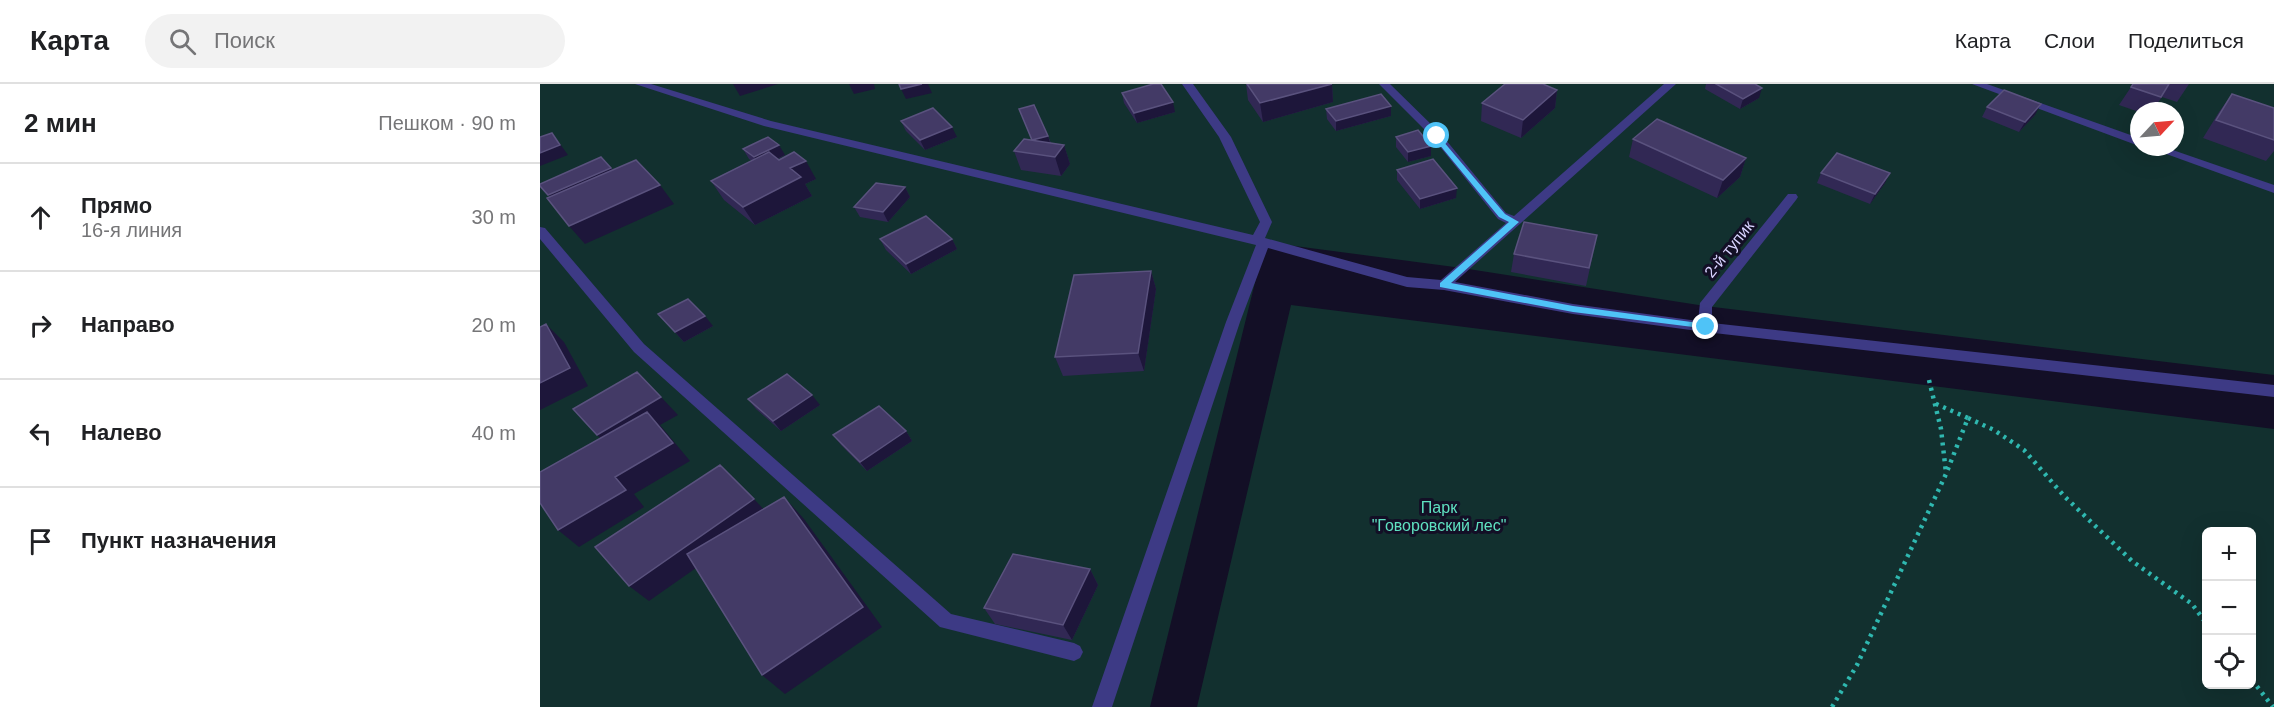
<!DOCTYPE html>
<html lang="ru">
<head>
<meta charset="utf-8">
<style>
	body { margin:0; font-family:Helvetica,sans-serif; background:#f2f2f2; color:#202124 }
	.controls { position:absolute; right:18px; bottom:18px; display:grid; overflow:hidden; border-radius:9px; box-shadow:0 6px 24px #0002 }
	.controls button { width:54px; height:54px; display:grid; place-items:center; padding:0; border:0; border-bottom:2px solid #e0e0e0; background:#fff; color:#202124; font:30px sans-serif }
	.compass { position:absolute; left:1590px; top:18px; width:54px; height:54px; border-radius:50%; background:#fff; box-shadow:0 6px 24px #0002; rotate:64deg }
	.stop { position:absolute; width:18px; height:18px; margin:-14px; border:4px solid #4fc3f7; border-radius:50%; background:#fff }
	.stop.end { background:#4fc3f7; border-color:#fff; box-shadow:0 2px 6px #0008 }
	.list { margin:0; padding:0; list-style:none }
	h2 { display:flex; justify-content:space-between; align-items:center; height:78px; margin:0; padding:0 24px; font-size:26px }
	h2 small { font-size:20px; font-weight:400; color:#757577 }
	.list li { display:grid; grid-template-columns:39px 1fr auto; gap:18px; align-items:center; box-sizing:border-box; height:108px; padding:0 24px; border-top:2px solid #e0e0e0 }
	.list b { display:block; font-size:22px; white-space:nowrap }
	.list p { margin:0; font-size:20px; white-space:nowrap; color:#757577 }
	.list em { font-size:20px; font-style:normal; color:#757577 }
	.icon { flex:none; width:33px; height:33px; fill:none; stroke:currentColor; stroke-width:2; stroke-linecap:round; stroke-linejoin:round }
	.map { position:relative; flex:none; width:1734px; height:623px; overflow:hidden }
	header { display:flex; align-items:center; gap:36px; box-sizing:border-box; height:84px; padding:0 30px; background:#fff; border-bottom:2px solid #e0e0e0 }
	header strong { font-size:28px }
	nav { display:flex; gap:33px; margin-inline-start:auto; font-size:21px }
	.search { width:420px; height:54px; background:#f2f2f2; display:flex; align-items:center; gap:15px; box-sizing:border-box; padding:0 21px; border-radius:33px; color:#757577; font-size:22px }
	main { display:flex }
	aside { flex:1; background:#fff }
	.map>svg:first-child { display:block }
	.green { fill:#12302f; fill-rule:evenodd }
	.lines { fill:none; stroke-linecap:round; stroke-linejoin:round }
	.path { stroke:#2fb8b0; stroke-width:4.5; stroke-dasharray:3 5; stroke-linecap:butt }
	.minor { fill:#3d3a85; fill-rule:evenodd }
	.wall { fill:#312854 }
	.shaded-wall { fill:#1d163a }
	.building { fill:#433a66; stroke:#5a527e; stroke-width:1.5 }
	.route { fill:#4fc3f7 }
	.labels { text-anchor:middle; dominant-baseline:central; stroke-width:6; stroke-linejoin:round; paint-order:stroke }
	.street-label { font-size:16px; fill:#d9d4ff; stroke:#130f26 }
	.park-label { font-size:16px; fill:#5fe0c0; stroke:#130f26 }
</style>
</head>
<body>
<header>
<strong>Карта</strong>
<div class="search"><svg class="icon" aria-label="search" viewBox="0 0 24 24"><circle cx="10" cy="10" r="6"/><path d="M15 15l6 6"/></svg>Поиск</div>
<nav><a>Карта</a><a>Слои</a><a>Поделиться</a></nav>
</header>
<main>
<aside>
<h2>2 мин<small>Пешком · 90 m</small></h2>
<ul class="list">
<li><svg class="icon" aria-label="ahead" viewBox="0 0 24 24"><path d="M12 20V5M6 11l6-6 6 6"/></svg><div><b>Прямо</b><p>16-я линия</p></div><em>30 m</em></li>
<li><svg class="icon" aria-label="right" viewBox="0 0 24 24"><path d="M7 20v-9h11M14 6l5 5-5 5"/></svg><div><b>Направо</b></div><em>20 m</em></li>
<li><svg class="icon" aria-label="left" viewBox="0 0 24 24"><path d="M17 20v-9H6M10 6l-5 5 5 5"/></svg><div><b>Налево</b></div><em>40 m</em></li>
<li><svg class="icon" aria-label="arrive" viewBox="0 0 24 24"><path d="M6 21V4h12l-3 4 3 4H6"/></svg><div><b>Пункт назначения</b></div></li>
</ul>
</aside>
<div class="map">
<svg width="1734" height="623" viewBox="0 0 1734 623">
	<rect width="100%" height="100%" fill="#130f26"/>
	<!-- green -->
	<path class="green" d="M 0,0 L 1734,0 L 1734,291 L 1165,222 L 922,184 L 725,158 L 610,623 L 0,623 ZM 1599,27 L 1635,27 L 1635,63 L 1599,63 Z
		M 751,221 L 1734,345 L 1734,623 L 657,623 ZM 1666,448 L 1712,448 L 1712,600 L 1666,600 Z"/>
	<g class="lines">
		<!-- path -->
		<path class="path" d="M 1389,296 L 1401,345 L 1406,389
			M 1428,334 L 1454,346 L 1484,366 L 1525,413 L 1592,477 L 1652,520 L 1666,539
			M 1712,596 L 1733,623
			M 1292,623 L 1317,581 L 1406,390 L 1428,334 L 1394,319"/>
		<!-- minor -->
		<path class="minor" d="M 95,0 L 111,0 L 231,37 L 713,151 L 720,138 L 679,53 L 642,0 L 653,0 L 691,53 L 732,138 L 725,154 L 867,193 L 901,196 L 966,139 L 958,135 L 893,54 L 839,0 L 850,0 L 901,50 L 966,129 L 974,132 L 1124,0 L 1136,0 L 915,198 L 1033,220 L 1158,237 L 1160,219 L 1248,110 L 1256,110 L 1258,113 L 1256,116 L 1172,223 L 1172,239 L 1734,301 L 1734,313 L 1165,248 L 1033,230 L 904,206 L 867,203 L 728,164 L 700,238 L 572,623 L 552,623 L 686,238 L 716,161 L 224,42 Z
			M 1432,0 L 1447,0 L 1599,54 L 1599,62 Z
			M 1607,63 L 1624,63 L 1734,101 L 1734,109 Z
			M 0,143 L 5,144 L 104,260 L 411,530 L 534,559 L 540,562 L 543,568 L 540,574 L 534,577 L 400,543 L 94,268 L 0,155 Z"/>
	</g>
	<!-- wall -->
	<path class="wall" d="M 706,0 L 792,0 L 793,18 L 723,38 L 708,16 Z
		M 1166,0 L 1215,0 L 1219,14 L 1200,25 L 1165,5 Z
		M 1593,0 L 1649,0 L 1637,18 L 1622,13 L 1612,27 L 1599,27 L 1599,28 L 1579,21 Z
		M 1017,6 L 1015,24 L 981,54 L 941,37 L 942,19 Z
		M 582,9 L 635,28 L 597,39 L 584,19 Z
		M 1692,10 L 1734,24 L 1734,67 L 1726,77 L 1663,54 L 1679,28 Z
		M 1447,23 L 1495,31 L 1479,48 L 1442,33 Z
		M 479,25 L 508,52 L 511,59 L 524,61 L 530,80 L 521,92 L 481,86 L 474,67 L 492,57 Z
		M 786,25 L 851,32 L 796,47 L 787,35 Z
		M 361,37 L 417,53 L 385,66 L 366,47 Z
		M 856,53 L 891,72 L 868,78 L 856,63 Z
		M 1093,55 L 1206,74 L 1200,93 L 1177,114 L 1089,73 Z
		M 203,65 L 245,71 L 238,75 L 276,95 L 265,100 L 272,112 L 215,141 L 184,116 L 171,97 L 212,77 L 209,75 Z
		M 857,86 L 916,114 L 880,125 L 857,96 Z
		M 1281,89 L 1345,99 L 1330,120 L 1277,99 Z
		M 365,103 L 370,113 L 348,138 L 320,133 L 314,123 Z
		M 340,155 L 412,155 L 417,165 L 371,190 L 346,166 Z
		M 974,170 L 1053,170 L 1046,202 L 971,188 Z
		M 611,187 L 616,205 L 604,287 L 523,292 L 515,273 Z
		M 118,230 L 173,242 L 144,258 Z
		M 208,315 L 280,321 L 241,347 L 216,325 Z
		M 366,347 L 372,357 L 327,387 L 301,361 L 293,351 Z
		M 550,485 L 558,501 L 532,556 L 455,540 L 444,524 Z"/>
	<!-- shaded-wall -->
	<path class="shaded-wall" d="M 193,0 L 238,0 L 200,12 Z
		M 309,0 L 334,0 L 335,5 L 314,10 Z
		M 382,0 L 388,0 L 392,9 L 366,15 L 361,5 Z
		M 792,0 L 793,18 L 723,38 L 720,19 Z
		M 1222,4 L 1219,14 L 1200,25 L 1203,15 Z
		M 1017,6 L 1015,24 L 981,54 L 983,36 Z
		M 633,18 L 635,28 L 597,39 L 594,29 Z
		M 1501,20 L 1495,31 L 1479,48 L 1485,38 Z
		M 851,22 L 851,32 L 796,47 L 796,37 Z
		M 412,43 L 417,53 L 385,66 L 380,56 Z
		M 12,49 L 28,71 L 0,82 L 0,69 Z
		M 508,52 L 511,62 L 496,66 L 492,56 Z
		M 239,61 L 245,71 L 220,83 L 214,73 Z
		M 524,61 L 530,80 L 521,92 L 515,73 Z
		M 891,62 L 891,72 L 868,78 L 868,68 Z
		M 1206,74 L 1200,93 L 1177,114 L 1183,96 Z
		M 266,77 L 276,95 L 265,100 L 272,112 L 215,141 L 203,123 L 250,84 Z
		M 71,84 L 79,94 L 16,121 L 8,111 Z
		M 1350,89 L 1345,99 L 1330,120 L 1335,110 Z
		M 120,101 L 134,120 L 45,160 L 29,142 Z
		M 365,103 L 370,113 L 348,138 L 343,128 Z
		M 917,104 L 916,114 L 880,125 L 880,115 Z
		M 412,155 L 417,165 L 371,190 L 366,180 Z
		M 611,187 L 616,205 L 604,287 L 598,269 Z
		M 165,232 L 173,242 L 144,258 L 135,248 Z
		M 6,240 L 24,258 L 48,302 L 0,326 L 0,299 Z
		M 272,311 L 280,321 L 241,347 L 233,337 Z
		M 121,313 L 138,331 L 120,341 L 150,377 L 94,410 L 104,423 L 39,463 L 18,446 L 75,393 L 75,368 L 57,351 Z
		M 366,347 L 372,357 L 327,387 L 320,378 Z
		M 244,413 L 264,435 L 342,543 L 245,610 L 222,591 Z
		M 214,415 L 230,432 L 109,517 L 89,502 Z
		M 550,485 L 558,501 L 532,556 L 523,541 Z"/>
	<!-- building -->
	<path class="building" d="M 359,0 L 382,0 L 361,5 Z
		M 613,0 L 621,0 L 633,18 L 594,29 L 582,9 Z
		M 707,0 L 792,0 L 720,19 Z
		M 965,0 L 1003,0 L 1017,6 L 983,36 L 942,19 Z
		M 1176,0 L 1215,0 L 1222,4 L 1203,15 Z
		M 1593,0 L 1629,0 L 1621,13 L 1591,3 Z
		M 1464,6 L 1501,20 L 1485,38 L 1447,23 Z
		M 841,10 L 851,22 L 796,37 L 786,25 Z
		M 1692,10 L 1734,24 L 1734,56 L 1676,36 Z
		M 494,21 L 508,52 L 492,56 L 479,25 Z
		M 393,24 L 412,43 L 380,56 L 361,37 Z
		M 1117,35 L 1206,74 L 1183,96 L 1093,55 Z
		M 878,46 L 891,62 L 868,68 L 856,53 Z
		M 12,49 L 20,61 L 0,69 L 0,53 Z
		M 228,53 L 239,61 L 214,73 L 203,65 Z
		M 484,55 L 524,61 L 515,73 L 474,67 Z
		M 229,68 L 239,76 L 254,68 L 266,77 L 250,84 L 261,93 L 203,123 L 171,97 Z
		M 1297,69 L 1350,89 L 1335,110 L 1281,89 Z
		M 61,73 L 71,84 L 8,111 L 0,102 L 0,100 Z
		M 893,75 L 917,104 L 880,115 L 857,86 Z
		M 96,76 L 120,101 L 29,142 L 7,114 Z
		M 336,99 L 365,103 L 343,128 L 314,123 Z
		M 386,132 L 412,155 L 366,180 L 340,155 Z
		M 984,138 L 1057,151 L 1049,184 L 974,170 Z
		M 611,187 L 598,269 L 515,273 L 534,191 Z
		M 148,215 L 165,232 L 135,248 L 118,230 Z
		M 6,240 L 30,284 L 0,299 L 0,243 Z
		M 97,288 L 121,313 L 57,351 L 33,325 Z
		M 247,290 L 272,311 L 233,337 L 208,315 Z
		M 339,322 L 366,347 L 320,378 L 293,351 Z
		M 107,328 L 133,359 L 75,393 L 86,406 L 18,446 L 0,419 L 0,388 Z
		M 180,381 L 214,415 L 89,502 L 55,463 Z
		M 244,413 L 323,523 L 222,591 L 147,470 Z
		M 473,470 L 550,485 L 523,541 L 444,524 Z"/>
	<!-- route -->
	<path class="route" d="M 897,50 L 965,130 L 979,138 L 911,199 L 1033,222 L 1166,240 L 1170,243 L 1169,245 L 1033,228 L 900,203 L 900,199 L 969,138 L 959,133 L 894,54 L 893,52 Z"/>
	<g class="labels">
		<!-- street labels -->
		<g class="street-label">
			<text transform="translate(1189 165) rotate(-51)">2-й тупик</text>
		</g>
		<!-- park labels -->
		<g class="park-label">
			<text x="899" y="423">Парк<tspan x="899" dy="18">"Говоровский лес"</tspan></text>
		</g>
	</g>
</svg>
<div class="controls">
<button>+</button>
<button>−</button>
<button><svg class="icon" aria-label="locate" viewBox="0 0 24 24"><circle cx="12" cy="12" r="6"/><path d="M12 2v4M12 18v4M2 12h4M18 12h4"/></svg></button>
</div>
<svg class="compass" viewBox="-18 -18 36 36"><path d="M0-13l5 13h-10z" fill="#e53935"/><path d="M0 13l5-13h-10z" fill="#757577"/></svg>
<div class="stop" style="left:897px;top:52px"></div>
<div class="stop end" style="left:1166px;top:243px"></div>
</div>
</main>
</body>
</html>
